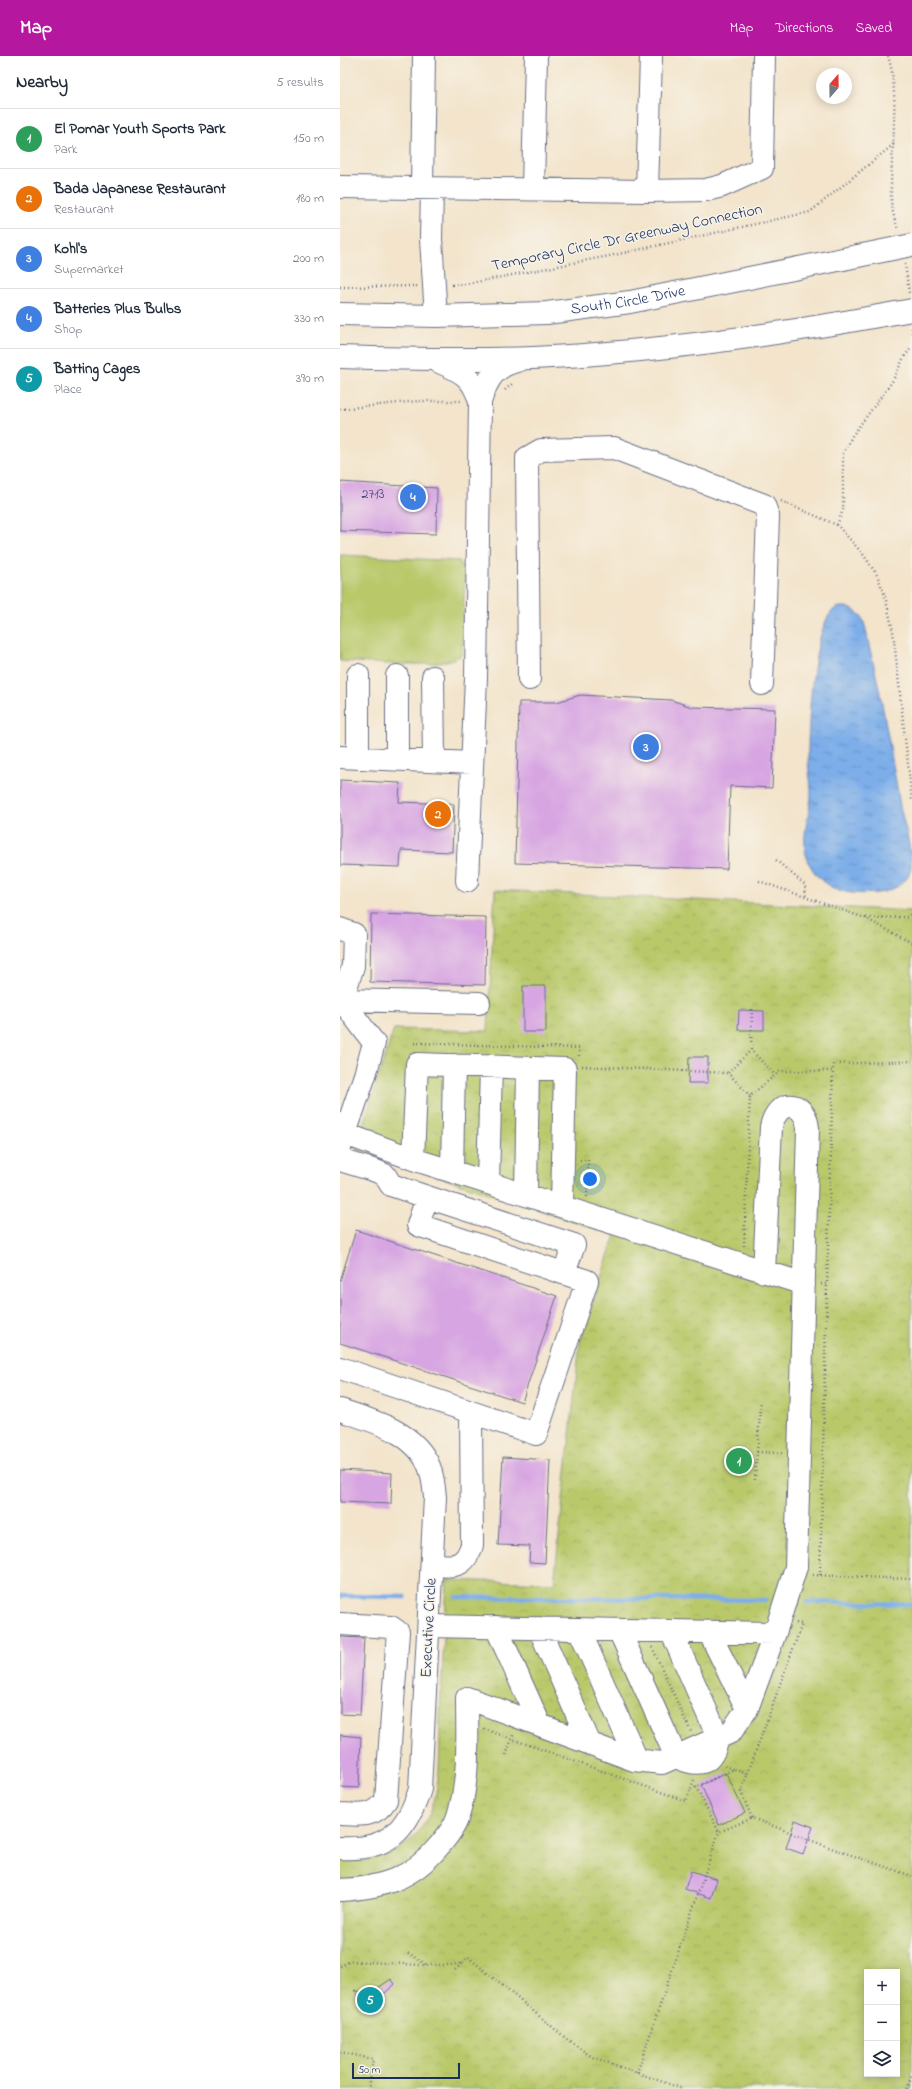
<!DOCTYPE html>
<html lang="en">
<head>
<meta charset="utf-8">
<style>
	body { margin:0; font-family:"Indie Flower",sans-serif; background:#f2f2f3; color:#1f2937 }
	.controls { position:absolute; right:12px; bottom:12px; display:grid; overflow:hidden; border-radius:0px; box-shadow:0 2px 10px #0003 }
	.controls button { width:36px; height:36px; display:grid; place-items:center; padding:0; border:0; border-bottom:1px solid #e0e1e3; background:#fff; color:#1f2937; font:20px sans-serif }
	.compass { position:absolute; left:476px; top:12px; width:36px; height:36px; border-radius:50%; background:#fff; box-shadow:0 2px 10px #0003; rotate:20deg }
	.scale { position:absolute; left:12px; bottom:10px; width:108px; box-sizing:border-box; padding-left:4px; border:2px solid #1b2f5e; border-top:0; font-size:11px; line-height:14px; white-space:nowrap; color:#1b2f5e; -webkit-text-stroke:3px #f7f3e8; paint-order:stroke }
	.you { position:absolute; left:250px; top:1123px; width:14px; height:14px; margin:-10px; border:3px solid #fff; border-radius:50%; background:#1a73e8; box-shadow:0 0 0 6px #1a73e833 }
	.badge { display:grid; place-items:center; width:26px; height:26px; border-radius:50%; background:#b5179e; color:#fff; font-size:13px; font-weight:700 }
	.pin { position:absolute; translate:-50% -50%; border:2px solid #fff; box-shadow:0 1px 4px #0006 }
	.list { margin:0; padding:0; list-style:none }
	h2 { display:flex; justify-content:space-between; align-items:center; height:52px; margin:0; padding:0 16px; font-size:17px }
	h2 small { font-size:13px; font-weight:400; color:#747a83 }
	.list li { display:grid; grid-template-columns:26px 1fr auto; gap:12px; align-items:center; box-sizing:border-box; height:60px; padding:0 16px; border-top:1px solid #e0e1e3 }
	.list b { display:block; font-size:15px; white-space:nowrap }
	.list p { margin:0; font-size:13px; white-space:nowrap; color:#747a83 }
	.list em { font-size:13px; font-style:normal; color:#747a83 }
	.icon { flex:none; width:22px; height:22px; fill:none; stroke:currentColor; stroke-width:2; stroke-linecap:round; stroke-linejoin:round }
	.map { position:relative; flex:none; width:572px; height:2033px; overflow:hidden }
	header { display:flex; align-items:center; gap:24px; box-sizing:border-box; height:56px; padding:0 20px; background:#b5179e; color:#fff }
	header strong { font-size:19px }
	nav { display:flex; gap:22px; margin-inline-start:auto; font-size:14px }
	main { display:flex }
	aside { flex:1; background:#fff }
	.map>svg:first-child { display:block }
	.grass { fill:#b9c96b; stroke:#6a7c64 }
	.park { fill:url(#park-crowns); stroke:#6a7c64; fill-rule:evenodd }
	.water { fill:url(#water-ripples); stroke:#4c6ea4 }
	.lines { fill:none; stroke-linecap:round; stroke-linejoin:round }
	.stream { stroke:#7daee9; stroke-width:4.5 }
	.building { fill:#d7a5e2 }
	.minor-casing { stroke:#676e84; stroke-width:24 }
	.major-casing { stroke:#676e84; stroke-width:24 }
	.path { stroke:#676e84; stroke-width:2.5; stroke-dasharray:1 3; stroke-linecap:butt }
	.minor { stroke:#fff; stroke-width:22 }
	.major { stroke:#fff; stroke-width:22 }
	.major-bridge-casing { stroke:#676e84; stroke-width:24; stroke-linecap:butt }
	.major-bridge { stroke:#fff; stroke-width:22 }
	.labels { text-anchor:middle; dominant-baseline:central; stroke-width:3; stroke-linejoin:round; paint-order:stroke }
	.number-label { font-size:14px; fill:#4a4c7f }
	.street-label { font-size:16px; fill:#1b2f5e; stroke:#f7f3e8 }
</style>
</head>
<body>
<header>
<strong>Map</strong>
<nav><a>Map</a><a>Directions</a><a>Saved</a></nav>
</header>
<main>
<aside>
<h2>Nearby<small>5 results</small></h2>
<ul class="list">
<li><span class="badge" style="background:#2e9e5b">1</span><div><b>El Pomar Youth Sports Park</b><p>Park</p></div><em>150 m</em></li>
<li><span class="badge" style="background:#e8710a">2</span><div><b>Bada Japanese Restaurant</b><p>Restaurant</p></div><em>180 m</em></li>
<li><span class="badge" style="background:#3f7fe0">3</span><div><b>Kohl's</b><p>Supermarket</p></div><em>200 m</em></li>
<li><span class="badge" style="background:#3f7fe0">4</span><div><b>Batteries Plus Bulbs</b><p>Shop</p></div><em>330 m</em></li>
<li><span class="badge" style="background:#0f9aa8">5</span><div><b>Batting Cages</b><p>Place</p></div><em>390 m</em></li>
</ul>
</aside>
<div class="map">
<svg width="572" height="2033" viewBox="0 0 572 2033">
	<defs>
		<pattern id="park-crowns" width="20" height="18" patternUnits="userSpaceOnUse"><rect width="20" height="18" fill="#b9c96b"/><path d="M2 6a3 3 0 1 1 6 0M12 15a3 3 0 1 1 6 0" fill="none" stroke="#9ead5f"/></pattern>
		<pattern id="water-ripples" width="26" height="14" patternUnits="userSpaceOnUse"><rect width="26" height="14" fill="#7daee9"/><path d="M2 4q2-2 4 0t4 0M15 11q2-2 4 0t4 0" fill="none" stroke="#668ec0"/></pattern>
	</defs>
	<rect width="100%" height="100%" fill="#f7f3e8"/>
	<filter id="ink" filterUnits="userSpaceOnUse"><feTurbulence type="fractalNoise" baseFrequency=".025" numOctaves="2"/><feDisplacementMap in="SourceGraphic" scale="8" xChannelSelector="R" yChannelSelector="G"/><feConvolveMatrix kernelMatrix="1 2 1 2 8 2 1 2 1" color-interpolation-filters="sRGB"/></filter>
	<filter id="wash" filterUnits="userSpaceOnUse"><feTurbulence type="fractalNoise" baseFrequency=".012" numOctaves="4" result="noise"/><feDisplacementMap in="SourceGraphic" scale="16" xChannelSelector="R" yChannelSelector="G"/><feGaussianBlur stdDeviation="0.9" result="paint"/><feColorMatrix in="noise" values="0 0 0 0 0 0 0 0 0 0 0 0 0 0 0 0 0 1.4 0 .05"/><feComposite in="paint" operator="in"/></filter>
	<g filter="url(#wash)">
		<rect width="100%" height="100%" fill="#f3e4cb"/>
		<!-- grass -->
		<path class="grass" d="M 0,499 L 120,505 L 120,510 L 125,511 L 122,598 C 106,615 24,606 0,605 Z"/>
		<!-- park -->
		<path class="park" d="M 155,834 L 572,855 L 572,2033 L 0,2033 L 0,1805 C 32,1807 66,1797 84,1768 C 103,1740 99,1691 100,1658 C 102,1613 105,1569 107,1524 L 214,1527 L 240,1286 L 275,1179 L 15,1093 L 54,973 L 148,975 ZM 527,1916 L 557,1916 L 557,2018 L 527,2018 Z"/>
		<!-- water -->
		<path class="water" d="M 506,551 C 512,553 519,556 522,562 C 527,572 528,587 531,598 C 542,641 549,687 557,731 C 559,740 559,749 562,758 C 566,775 572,795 571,813 C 567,828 551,836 537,837 C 510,839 485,837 470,809 C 457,784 472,759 471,733 C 470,722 468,711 468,699 C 468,672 472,566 496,552 C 498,551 503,551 506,551 Z"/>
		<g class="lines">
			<!-- stream -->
			<path class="stream" d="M 0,1540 L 65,1541
				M 116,1541 L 426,1544
				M 466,1546 L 572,1548"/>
		</g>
		<g id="blocks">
			<!-- building -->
			<path class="building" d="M 0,426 L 97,432 L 96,478 L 0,475 Z
				M 240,639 L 331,644 L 352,651 L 435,653 L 432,732 L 390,730 L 387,813 L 175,807 L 179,646 L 217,646 Z
				M 0,724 L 60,727 L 59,746 L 114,748 L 112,796 L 61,794 L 60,811 L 0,809 Z
				M 31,858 L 146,861 L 145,929 L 30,926 Z
				M 183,930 L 206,930 L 206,976 L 183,976 Z
				M 399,954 L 424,955 L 424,974 L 398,974 Z
				M 349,1001 L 368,1001 L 368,1027 L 348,1027 Z
				M 16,1174 L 217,1240 L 182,1346 L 0,1287 L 0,1225 Z
				M 163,1401 L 210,1404 L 205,1507 L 189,1506 L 190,1490 L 158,1489 Z
				M 0,1414 L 52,1417 L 51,1448 L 0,1446 Z
				M 0,1581 L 24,1582 L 20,1659 L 0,1658 Z
				M 0,1679 L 21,1681 L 19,1732 L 0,1731 Z
				M 386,1717 L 405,1757 L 379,1769 L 361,1729 Z
				M 455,1764 L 473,1771 L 463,1798 L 446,1792 Z
				M 351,1815 L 377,1823 L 371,1842 L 345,1833 Z
				M 51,1923 L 55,1928 L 35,1946 L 36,1957 L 26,1949 L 14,1934 L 29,1938 Z"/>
		</g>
	</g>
	<g filter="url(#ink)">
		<use href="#blocks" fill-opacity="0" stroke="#676e84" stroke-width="1"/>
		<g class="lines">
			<!-- minor casing -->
			<g class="minor-casing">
				<path id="minor" d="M 0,131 L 307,135 L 366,134 L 382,130 L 422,112 L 424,0
					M 82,131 L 84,0
					M 92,132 L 91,183 L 96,260
					M 193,133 L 196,0
					M 307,135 L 311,0
					M 18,619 L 18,702
					M 93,621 L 94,705
					M 189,623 L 187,402 L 201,394 L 274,392 L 424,449 L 428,460 L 422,628
					M 0,701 L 132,707
					M 57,703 L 57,620
					M 127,825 L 136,622 L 140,346
					M 0,873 L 14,878 L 13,910 L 2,944 L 34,987 L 25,1019 L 0,1092
					M 0,949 L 2,944 L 139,947
					M 0,1076 L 73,1103 L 464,1228
					M 73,1103 L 77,1008 L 225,1013 L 222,1150
					M 0,1104 L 36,1115 L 45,1119 L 51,1129 L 87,1141 L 78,1169 L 247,1225 L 196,1378 L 0,1312
					M 112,1115 L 114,1009
					M 148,1127 L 151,1010
					M 186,1138 L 188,1012
					M 87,1141 L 234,1189 L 224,1217
					M 0,1354 C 33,1365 74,1375 89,1410 C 93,1420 94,1431 95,1441 L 80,1733 C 67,1775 47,1795 0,1792
					M 92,1509 C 113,1510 124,1513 132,1489 L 131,1356
					M 0,1568 L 51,1571 L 58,1576 L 46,1744 C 35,1762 19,1759 0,1758
					M 89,1570 L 435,1577
					M 156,1571 L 200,1669
					M 199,1572 L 250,1688
					M 239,1573 L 297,1704
					M 279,1574 L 336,1701 C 360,1712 373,1709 378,1681 L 331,1575
					M 369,1576 L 407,1653
					M 0,1834 C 41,1832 72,1823 99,1790 C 106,1782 115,1771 118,1760 C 130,1723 127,1681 127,1642 L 294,1704 L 322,1707 L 391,1676 L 407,1653 L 435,1577 L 456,1511 L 468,1072 C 465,1043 437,1042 431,1071 L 424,1216"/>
			</g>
			<!-- major casing -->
			<g class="major-casing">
				<g id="major">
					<path id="s1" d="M 0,258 L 96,260 L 207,257 L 290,246 L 503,203"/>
					<path d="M 0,301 C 64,303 129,304 193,302 C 296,297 398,284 499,267"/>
					<path d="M 97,305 C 121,315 133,320 140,346"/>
					<path d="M 140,346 C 147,323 154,310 180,304"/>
				</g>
			</g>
			<!-- path -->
			<path class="path" d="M 548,0 C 561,40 550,99 551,141 C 551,152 555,164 558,174
				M 565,208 L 569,237
				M 112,229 L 126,228 L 279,198 L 470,156 L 554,88
				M 0,231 L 77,230
				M 572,272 L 572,280
				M 165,334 L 173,327
				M 0,353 L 78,345 L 121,345
				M 441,445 L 497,469 L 523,498 L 537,519 L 545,540 L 553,575 L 572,744
				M 497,469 L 503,454 L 503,398 L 512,380 L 552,326 L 564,301 L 572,291
				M 436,804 L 465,829 L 466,842
				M 419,825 L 525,862 L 572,887
				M 526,862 L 567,861 L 572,857
				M 412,953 L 411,994 L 434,1018
				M 74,987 L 239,992 L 239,1002
				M 242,1010 L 388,1017
				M 410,1040 L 388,1017 L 411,994
				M 240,1104 L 248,1104 L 247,1141
				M 404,1190 L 410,1040 L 440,1015 L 493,1015 L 493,1008 L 572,1005
				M 481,1228 L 487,1228 L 493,1015
				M 417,1396 L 421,1344
				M 415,1424 L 417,1396 L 442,1397
				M 473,1519 L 572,1523
				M 480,1519 L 487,1228
				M 312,1591 L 351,1676
				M 144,1673 L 346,1745 L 350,1734
				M 166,1699 L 174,1677
				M 385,1710 L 394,1713
				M 373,1723 L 394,1713 L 407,1718
				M 354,1724 L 350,1734 L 373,1723
				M 356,1731 L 379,1776
				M 412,1762 L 401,1736 L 462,1568 L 456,1567
				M 68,1897 L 87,1909
				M 0,1910 L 11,1905 L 81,1909 L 110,1909 L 122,1907 L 128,1901 L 228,1984 L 252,2001 L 343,2033
				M 115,1914 L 122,1907
				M 0,1996 L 33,2003 L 29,2033
				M 297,2017 L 379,1776 L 412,1762 L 491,1792 L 572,1820
				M 567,2033 L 572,2019"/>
			<!-- minor -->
			<use href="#minor" class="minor"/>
			<!-- major -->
			<use href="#major" class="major"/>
			<!-- major-bridge casing -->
			<g class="major-bridge-casing">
				<path id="major-bridge" d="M 503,203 L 572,189
					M 499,267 L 572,254"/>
			</g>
			<!-- major-bridge -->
			<use href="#major-bridge" class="major-bridge"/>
		</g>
	</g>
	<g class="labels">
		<!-- number labels -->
		<g class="number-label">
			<text x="33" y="438">2713</text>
		</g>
		<!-- street labels -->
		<g class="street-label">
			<text transform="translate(287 182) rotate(-12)">Temporary Circle Dr Greenway Connection</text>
			<text stroke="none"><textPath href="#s1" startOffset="289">South Circle Drive</textPath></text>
			<text transform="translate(89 1572) rotate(-87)">Executive Circle</text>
		</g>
	</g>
</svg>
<div class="controls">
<button>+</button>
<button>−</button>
<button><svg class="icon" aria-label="layers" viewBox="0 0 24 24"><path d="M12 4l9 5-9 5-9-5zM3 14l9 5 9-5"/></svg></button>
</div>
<svg class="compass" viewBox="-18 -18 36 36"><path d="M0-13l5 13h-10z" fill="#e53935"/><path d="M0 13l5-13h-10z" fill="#747a83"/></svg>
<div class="scale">50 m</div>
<div class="you"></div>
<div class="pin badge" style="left:399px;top:1405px;background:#2e9e5b">1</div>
<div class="pin badge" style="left:98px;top:758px;background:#e8710a">2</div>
<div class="pin badge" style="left:306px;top:691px;background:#3f7fe0">3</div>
<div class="pin badge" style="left:73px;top:441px;background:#3f7fe0">4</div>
<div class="pin badge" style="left:30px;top:1944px;background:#0f9aa8">5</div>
</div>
</main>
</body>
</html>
